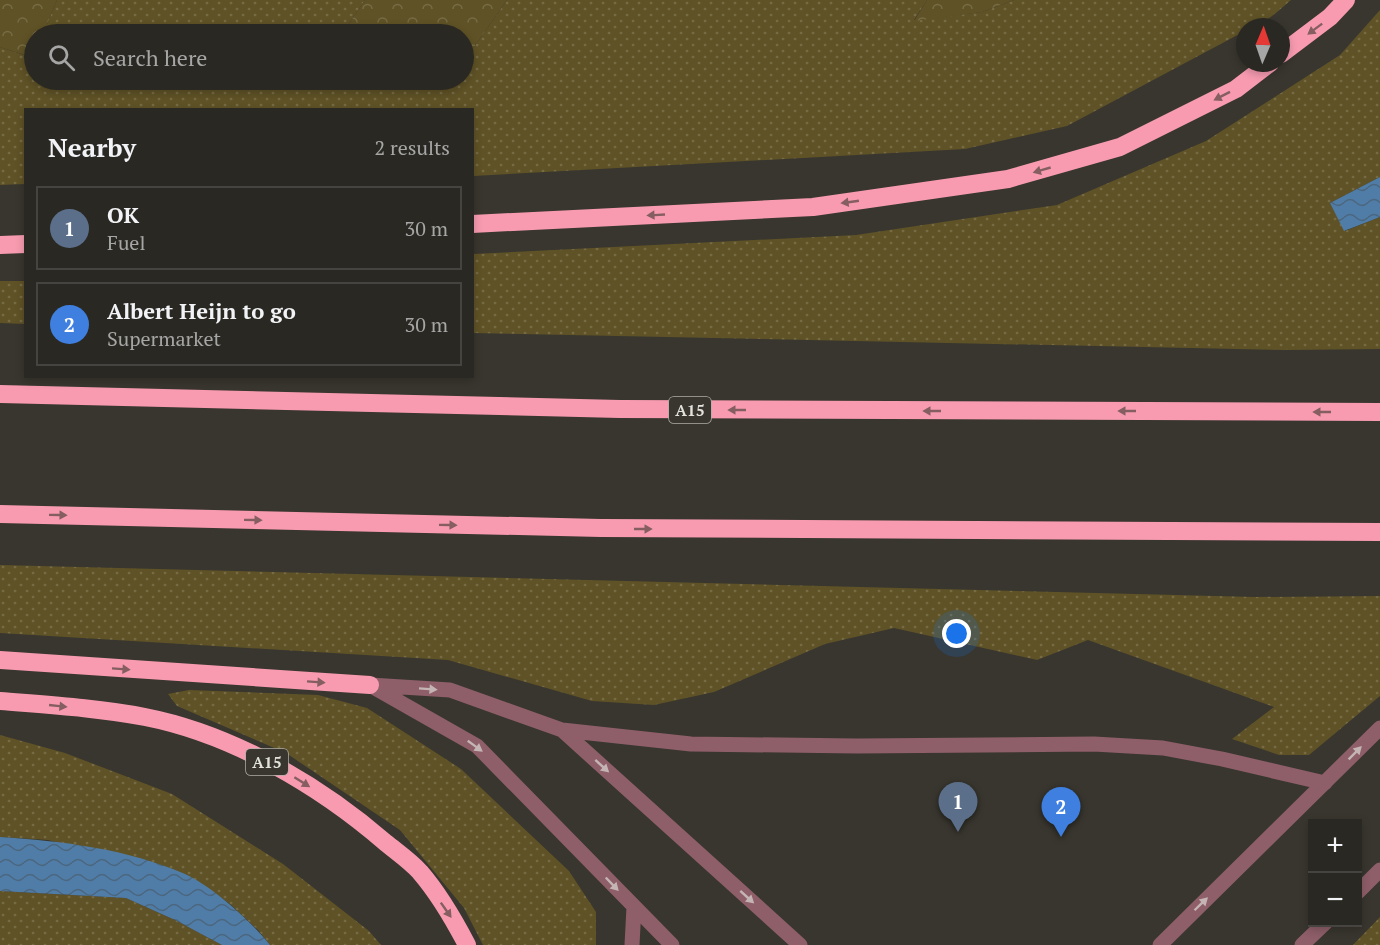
<!DOCTYPE html>
<html lang="en">
<head>
<meta charset="utf-8">
<style>
	body { margin:0; font-family:"PT Serif",serif; background:#32302a; color:#f1f3f6 }
	.controls { position:absolute; right:18px; bottom:18px; display:grid; overflow:hidden; border-radius:0px; box-shadow:0 3px 9px #0003 }
	.controls button { width:54px; height:54px; display:grid; place-items:center; padding:0; border:0; border-bottom:2px solid #464440; background:#2a2822; color:#f1f3f6; font:30px sans-serif }
	.compass { position:absolute; left:1236px; top:18px; width:54px; height:54px; border-radius:50%; background:#2a2822; box-shadow:0 3px 9px #0003; rotate:2deg }
	.you { position:absolute; left:957px; top:634px; width:21px; height:21px; margin:-15px; border:4px solid #fff; border-radius:50%; background:#1a73e8; box-shadow:0 0 0 9px #1a73e833 }
	.badge { display:grid; place-items:center; width:39px; height:39px; border-radius:50%; background:#d93025; color:#fff; font-size:20px; font-weight:700 }
	.pin { position:absolute; translate:-50% -50px; filter:drop-shadow(0 2px 3px #0008) }
	.pin::after { content:''; position:absolute; top:32px; width:21px; height:18px; background:inherit; clip-path:polygon(0 0,100% 0,50% 100%) }
	.list { margin:0; padding:0; list-style:none }
	h2 { display:flex; justify-content:space-between; align-items:center; height:78px; margin:0; padding:0 24px; font-size:26px }
	h2 small { font-size:20px; font-weight:400; color:#a5a6a5 }
	.list li { display:grid; grid-template-columns:39px 1fr auto; gap:18px; align-items:center; box-sizing:border-box; height:84px; margin:0 12px 12px; padding:0 12px; border:2px solid #464440; border-radius:0px }
	.list b { display:block; font-size:22px; white-space:nowrap }
	.list p { margin:0; font-size:20px; white-space:nowrap; color:#a5a6a5 }
	.list em { font-size:20px; font-style:normal; color:#a5a6a5 }
	.icon { flex:none; width:33px; height:33px; fill:none; stroke:currentColor; stroke-width:2; stroke-linecap:round; stroke-linejoin:round }
	.map { position:relative; flex:none; width:1380px; height:945px; overflow:hidden }
	.search { position:absolute; background:#2a2822; box-shadow:0 3px 9px #0003; left:24px; top:24px; width:450px; height:66px; display:flex; align-items:center; gap:15px; box-sizing:border-box; padding:0 21px; border-radius:33px; color:#a5a6a5; font-size:22px }
	.panel { position:absolute; background:#2a2822; box-shadow:0 3px 9px #0003; left:24px; top:108px; width:450px; height:270px; border-radius:0px }
	.map>svg:first-child { display:block }
	.grass { fill:url(#grass-dots) }
	.forest { fill:url(#forest-crowns) }
	.water { fill:url(#water-waves) }
	.lines { fill:none; stroke-linecap:round; stroke-linejoin:round }
	.service { stroke:#8e5e69; stroke-width:15 }
	.motorway { stroke:#f89bb1; stroke-width:18 }
	.oneway { fill:#855e62 }
	.oneway2 { fill:#c5b4b4 }
	.labels { text-anchor:middle; dominant-baseline:central; stroke-width:6; stroke-linejoin:round; paint-order:stroke }
	.shield { fill:#38362e; stroke:#b0aea8; stroke-width:1.5 }
	.shield-label { font-size:16px; font-weight:bold; fill:#e3e2dd }
</style>
</head>
<body>
<div class="map">
<svg width="1380" height="945" viewBox="0 0 1380 945">
	<defs>
		<pattern id="grass-dots" width="8" height="8" patternUnits="userSpaceOnUse" patternTransform="scale(1.5)"><rect width="8" height="8" fill="#5f5226"/><path d="M2 2h.1M6 6h.1" fill="none" stroke="#766b45" stroke-width="1.8" stroke-linecap="round"/></pattern>
		<pattern id="forest-crowns" width="20" height="18" patternUnits="userSpaceOnUse" patternTransform="scale(1.5)"><rect width="20" height="18" fill="#5f5226"/><path d="M2 6a3 3 0 1 1 6 0M12 15a3 3 0 1 1 6 0" fill="none" stroke="#766b45"/></pattern>
		<pattern id="water-waves" width="16" height="10" patternUnits="userSpaceOnUse" patternTransform="scale(1.5)"><rect width="16" height="10" fill="#507da7"/><path d="M0 5q4-4 8 0t8 0" fill="none" stroke="#4b667f"/></pattern>
	</defs>
	<rect width="100%" height="100%" fill="#38362e"/>
	<!-- grass -->
	<path class="grass" d="M 57,0 L 365,0 L 342,34 L 43,34 Z
		M 507,0 L 927,0 L 914,20 L 982,12 L 1014,0 L 1291,0 C 1278,11 1263,27 1245,27 L 1245,31 L 1067,126 L 965,149 L 473,176 L 472,110 L 26,110 L 25,184 L 0,185 L 0,47 L 33,58 L 34,56 L 34,80 L 464,80 L 464,58 L 467,57 Z
		M 1380,10 L 1380,177 L 1330,203 L 1345,231 L 1380,217 L 1380,349 L 1285,350 L 473,333 L 473,254 L 856,235 L 1057,205 L 1206,141 L 1340,55 Z
		M 0,281 L 25,281 L 25,324 L 0,323 Z
		M 0,565 L 1255,597 L 1380,596 L 1380,696 L 1309,755 L 1279,755 L 1232,739 L 1274,707 L 1088,640 L 1037,660 L 894,628 L 825,644 L 714,692 L 654,705 L 592,701 L 448,660 L 0,633 Z
		M 189,690 L 318,695 L 367,708 L 461,769 L 569,871 L 596,912 L 596,945 L 483,945 L 464,908 L 400,830 L 286,753 L 177,706 L 168,694 Z
		M 0,735 L 65,753 L 172,794 L 283,864 L 369,931 L 381,945 L 270,945 L 258,930 L 230,904 L 187,875 L 48,840 L 0,837 Z
		M 0,891 L 126,898 L 175,920 L 222,945 L 0,945 Z
		M 1380,917 L 1380,945 L 1353,945 Z"/>
	<!-- forest -->
	<path class="forest" d="M 0,0 L 57,0 L 43,34 L 34,34 L 34,58 L 0,47 Z
		M 365,0 L 507,0 L 467,57 L 464,58 L 464,34 L 342,34 Z
		M 927,0 L 1014,0 L 982,12 L 914,21 Z"/>
	<!-- water -->
	<path class="water" d="M 1380,177 L 1380,217 L 1344,231 L 1330,203 Z
		M 0,837 C 62,841 128,849 185,874 C 213,887 251,921 270,945 L 222,945 L 175,920 L 126,898 L 0,891 Z"/>
	<g class="lines">
		<!-- service -->
		<path class="service" d="M 370,685 L 450,690 L 562,730 L 800,945
			M 375,688 L 477,746 L 672,945
			M 562,730 L 691,744 L 857,746 L 1094,744 L 1163,748 L 1222,759 L 1325,783
			M 1358,892 L 1380,870
			M 632,945 L 634,907
			M 1160,945 L 1380,728
			M 1302,945 L 1326,922"/>
		<!-- motorway -->
		<path class="motorway" d="M 1281,54 L 1330,17 L 1346,0
			M 472,224 L 813,207 L 1008,179 L 1120,147 L 1236,89 L 1270,63
			M 0,245 L 26,244
			M 0,394 L 620,409 L 1380,412
			M 0,514 L 601,528 L 1380,532
			M 0,660 L 370,685
			M 0,701 C 48,705 98,708 145,717 C 232,734 319,785 386,843 C 397,852 410,861 420,872 C 439,894 454,920 467,945"/>
	</g>
	<!-- one-way arrows -->
	<defs><path id="oneway-solid" d="M-6-.8H1V-3.2L6.5 0L1 3.2V.8H-6Z" transform="scale(1.5)"/></defs>
	<g class="oneway">
		<use href="#oneway-solid" transform="translate(1315 29) rotate(143)"/>
		<use href="#oneway-solid" transform="translate(1222 96) rotate(153)"/>
		<use href="#oneway-solid" transform="translate(1042 170) rotate(164)"/>
		<use href="#oneway-solid" transform="translate(850 202) rotate(172)"/>
		<use href="#oneway-solid" transform="translate(656 215) rotate(177)"/>
		<use href="#oneway-solid" transform="translate(737 410) rotate(-180)"/>
		<use href="#oneway-solid" transform="translate(932 411) rotate(-180)"/>
		<use href="#oneway-solid" transform="translate(1127 411) rotate(-180)"/>
		<use href="#oneway-solid" transform="translate(1322 412) rotate(-180)"/>
		<use href="#oneway-solid" transform="translate(58 515) rotate(1)"/>
		<use href="#oneway-solid" transform="translate(253 520) rotate(1)"/>
		<use href="#oneway-solid" transform="translate(448 525) rotate(1)"/>
		<use href="#oneway-solid" transform="translate(643 529)"/>
		<use href="#oneway-solid" transform="translate(121 669) rotate(4)"/>
		<use href="#oneway-solid" transform="translate(316 682) rotate(4)"/>
		<use href="#oneway-solid" transform="translate(58 706) rotate(6)"/>
		<use href="#oneway-solid" transform="translate(302 782) rotate(32)"/>
		<use href="#oneway-solid" transform="translate(446 910) rotate(55)"/>
	</g>
	<g class="oneway2">
		<use href="#oneway-solid" transform="translate(428 689) rotate(4)"/>
		<use href="#oneway-solid" transform="translate(475 746) rotate(36)"/>
		<use href="#oneway-solid" transform="translate(1355 753) rotate(-45)"/>
		<use href="#oneway-solid" transform="translate(602 766) rotate(42)"/>
		<use href="#oneway-solid" transform="translate(612 884) rotate(46)"/>
		<use href="#oneway-solid" transform="translate(747 897) rotate(42)"/>
		<use href="#oneway-solid" transform="translate(1201 904) rotate(-44)"/>
	</g>
	<g class="labels">
		<!-- shield labels -->
		<g class="shield">
			<rect x="669" y="397" width="42" height="26" rx="4.5"/>
			<rect x="246" y="749" width="42" height="26" rx="4.5"/>
		</g>
		<g class="shield-label">
			<text x="690" y="410">A15</text>
			<text x="267" y="762">A15</text>
		</g>
	</g>
</svg>
<div class="controls">
<button>+</button>
<button>−</button>
</div>
<svg class="compass" viewBox="-18 -18 36 36"><path d="M0-13l5 13h-10z" fill="#e53935"/><path d="M0 13l5-13h-10z" fill="#a5a6a5"/></svg>
<div class="you"></div>
<div class="pin badge" style="left:958px;top:832px;background:#5c6f8a">1</div>
<div class="pin badge" style="left:1061px;top:837px;background:#3f7fe0">2</div>
<div class="search"><svg class="icon" aria-label="search" viewBox="0 0 24 24"><circle cx="10" cy="10" r="6"/><path d="M15 15l6 6"/></svg>Search here</div>
<section class="panel">
<h2>Nearby<small>2 results</small></h2>
<ul class="list">
<li><span class="badge" style="background:#5c6f8a">1</span><div><b>OK</b><p>Fuel</p></div><em>30 m</em></li>
<li><span class="badge" style="background:#3f7fe0">2</span><div><b>Albert Heijn to go</b><p>Supermarket</p></div><em>30 m</em></li>
</ul>
</section>
</div>
</body>
</html>
